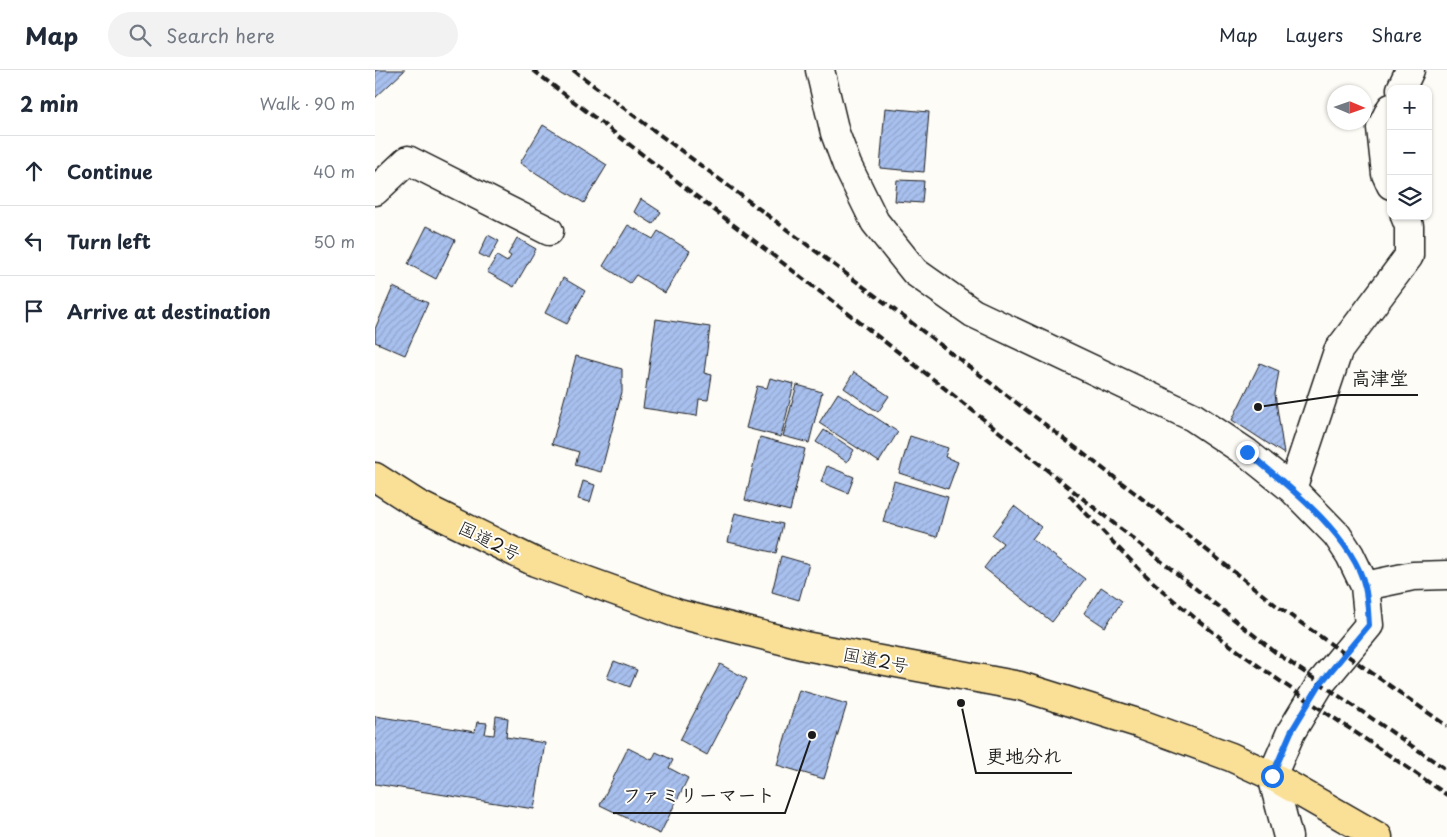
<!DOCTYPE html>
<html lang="en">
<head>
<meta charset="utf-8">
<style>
	body { margin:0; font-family:"Playpen Sans","Klee One",sans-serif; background:#f2f2f3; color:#1f2937 }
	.controls { position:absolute; right:15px; top:15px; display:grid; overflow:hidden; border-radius:10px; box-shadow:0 1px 4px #0004 }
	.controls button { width:45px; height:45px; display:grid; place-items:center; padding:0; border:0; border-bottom:1px solid #e0e1e3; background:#fff; color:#1f2937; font:25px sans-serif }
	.compass { position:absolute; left:952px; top:15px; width:45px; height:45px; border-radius:50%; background:#fff; box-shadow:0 1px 4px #0004; rotate:92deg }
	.stop { position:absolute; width:15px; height:15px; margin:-11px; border:4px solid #1a73e8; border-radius:50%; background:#fff }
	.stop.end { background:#1a73e8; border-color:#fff; box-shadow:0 1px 5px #0008 }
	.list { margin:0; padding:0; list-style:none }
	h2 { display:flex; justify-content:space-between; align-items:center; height:65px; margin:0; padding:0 20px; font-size:21px }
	h2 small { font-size:16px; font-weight:400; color:#747a83 }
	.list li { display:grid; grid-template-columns:32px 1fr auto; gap:15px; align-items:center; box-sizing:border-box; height:70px; padding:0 20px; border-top:1px solid #e0e1e3 }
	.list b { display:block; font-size:19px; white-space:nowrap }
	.list em { font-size:16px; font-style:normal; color:#747a83 }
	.icon { flex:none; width:28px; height:28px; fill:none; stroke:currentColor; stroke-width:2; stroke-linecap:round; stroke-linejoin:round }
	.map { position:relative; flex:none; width:1072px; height:767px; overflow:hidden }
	header { display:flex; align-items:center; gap:30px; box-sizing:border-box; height:70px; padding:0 25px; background:#fff; border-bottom:1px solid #e0e1e3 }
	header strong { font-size:24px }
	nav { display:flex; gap:28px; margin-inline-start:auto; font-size:18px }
	.search { width:350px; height:45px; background:#f2f2f3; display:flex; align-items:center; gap:12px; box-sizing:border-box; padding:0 18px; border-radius:28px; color:#747a83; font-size:19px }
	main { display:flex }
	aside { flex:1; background:#fff }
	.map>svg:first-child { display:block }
	.building { fill:url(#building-hatch); stroke:#1c1c1c }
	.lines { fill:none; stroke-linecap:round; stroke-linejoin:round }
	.minor-casing { stroke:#1c1c1c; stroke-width:31 }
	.tertiary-casing { stroke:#1c1c1c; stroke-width:31 }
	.trunk-casing { stroke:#1c1c1c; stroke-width:31 }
	.minor { stroke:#fdfcf7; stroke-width:28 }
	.tertiary { stroke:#fdfcf7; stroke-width:28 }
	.trunk { stroke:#fadf96; stroke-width:28 }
	.rail { stroke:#1c1c1c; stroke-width:4; stroke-dasharray:8 4; stroke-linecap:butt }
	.route { stroke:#1a73e8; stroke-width:6 }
	.labels { text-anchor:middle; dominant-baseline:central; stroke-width:4; stroke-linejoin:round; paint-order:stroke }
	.street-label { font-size:18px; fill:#1c1c1c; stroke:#fdfcf7 }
	.leader { fill:none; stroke:#1c1c1c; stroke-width:2 }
	.callout-dot { fill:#1c1c1c; stroke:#fdfcf7; stroke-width:2 }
	.callout-label { font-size:19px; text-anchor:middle; font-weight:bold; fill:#1c1c1c; stroke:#fdfcf7; stroke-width:4; stroke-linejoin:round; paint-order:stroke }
</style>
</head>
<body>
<header>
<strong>Map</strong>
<div class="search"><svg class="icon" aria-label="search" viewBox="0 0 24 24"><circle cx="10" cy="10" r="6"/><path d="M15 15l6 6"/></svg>Search here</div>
<nav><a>Map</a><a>Layers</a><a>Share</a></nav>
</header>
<main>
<aside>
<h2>2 min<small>Walk · 90 m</small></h2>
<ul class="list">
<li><svg class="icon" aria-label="ahead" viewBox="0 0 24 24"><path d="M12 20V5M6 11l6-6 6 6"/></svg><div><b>Continue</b></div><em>40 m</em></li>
<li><svg class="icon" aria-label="left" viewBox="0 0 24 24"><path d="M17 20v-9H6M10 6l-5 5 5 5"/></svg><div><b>Turn left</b></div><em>50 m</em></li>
<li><svg class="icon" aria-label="arrive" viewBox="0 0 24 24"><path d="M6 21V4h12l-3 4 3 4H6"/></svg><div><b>Arrive at destination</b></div></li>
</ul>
</aside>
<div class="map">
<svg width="1072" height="767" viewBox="0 0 1072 767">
	<defs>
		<pattern id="building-hatch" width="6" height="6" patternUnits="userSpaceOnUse" patternTransform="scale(1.25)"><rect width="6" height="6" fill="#a8c0ee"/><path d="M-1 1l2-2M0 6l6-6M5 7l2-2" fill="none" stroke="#90a4cc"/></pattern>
	</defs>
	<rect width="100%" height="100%" fill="#fdfcf7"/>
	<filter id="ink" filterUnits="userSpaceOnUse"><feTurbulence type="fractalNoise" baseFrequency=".02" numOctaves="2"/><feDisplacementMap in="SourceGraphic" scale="10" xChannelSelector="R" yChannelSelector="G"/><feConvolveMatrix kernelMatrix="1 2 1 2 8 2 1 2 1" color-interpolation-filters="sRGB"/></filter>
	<g filter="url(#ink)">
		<!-- building -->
		<path class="building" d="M 0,0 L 30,0 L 0,28 Z
			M 510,38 L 554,42 L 549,102 L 505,98 Z
			M 168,55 L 232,95 L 209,133 L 145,93 Z
			M 522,110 L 549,111 L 547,133 L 520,131 Z
			M 266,129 L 286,142 L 278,154 L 259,142 Z
			M 253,155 L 278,169 L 283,161 L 315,181 L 290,223 L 261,205 L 255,213 L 228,196 Z
			M 52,156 L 80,170 L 61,209 L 33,194 Z
			M 113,165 L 124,171 L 114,189 L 104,184 Z
			M 142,168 L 161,179 L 139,217 L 112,202 L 122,186 L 132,192 L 136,186 L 133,184 Z
			M 188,208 L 210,221 L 192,254 L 170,243 Z
			M 18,217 L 53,233 L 30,285 L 0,272 L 0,259 Z
			M 281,249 L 335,257 L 329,303 L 337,305 L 333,330 L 324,329 L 322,346 L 268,338 Z
			M 201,286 L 247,299 L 247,322 L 226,402 L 200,395 L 204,382 L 177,374 Z
			M 885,293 L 904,301 L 900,324 L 909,384 L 857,350 Z
			M 479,302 L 514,326 L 503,342 L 469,318 Z
			M 395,308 L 419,314 L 406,367 L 371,358 L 382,316 L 392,318 Z
			M 422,315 L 447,322 L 434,373 L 408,366 Z
			M 463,323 L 523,362 L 504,392 L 444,353 Z
			M 449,360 L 479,380 L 472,392 L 441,372 Z
			M 535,366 L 573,378 L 570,387 L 583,392 L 573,419 L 524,403 Z
			M 385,367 L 430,379 L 415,441 L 370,430 Z
			M 452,396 L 479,407 L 473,423 L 446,412 Z
			M 208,411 L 220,415 L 215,432 L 203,429 Z
			M 519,411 L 573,427 L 562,467 L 508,452 Z
			M 639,436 L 666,457 L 657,469 L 710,509 L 677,552 L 609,498 L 628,473 L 617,465 Z
			M 360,443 L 408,454 L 401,483 L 353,472 Z
			M 406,486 L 434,494 L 424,530 L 397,522 Z
			M 726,517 L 747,531 L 730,557 L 709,543 Z
			M 239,591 L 262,600 L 255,617 L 232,608 Z
			M 345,594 L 372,609 L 332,685 L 305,670 Z
			M 424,620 L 472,634 L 449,709 L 402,695 Z
			M 0,646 L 100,662 L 102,652 L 112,653 L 110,664 L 119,665 L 121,646 L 133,648 L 131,667 L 170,673 L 159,739 L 0,714 Z
			M 253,678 L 277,690 L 281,682 L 298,690 L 294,698 L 313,708 L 285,764 L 225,735 Z"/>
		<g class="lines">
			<!-- minor casing -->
			<g class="minor-casing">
				<path id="minor" d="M 445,0 L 460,63 L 472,95 L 500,152 L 540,202 L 598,243 L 818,347 L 872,383 L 917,419 L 962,465 L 975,485 L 990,516 L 994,555 L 945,614 L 916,662 L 897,706
					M 1026,19 L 1035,0
					M 1016,38 L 1006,58 L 1011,104 L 1016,115
					M 0,121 L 33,90 L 174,161
					M 917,419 L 963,281 L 1034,186 L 1034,156 L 1030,146
					M 990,516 L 1038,506 L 1072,505"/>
			</g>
			<!-- tertiary casing -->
			<g class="tertiary-casing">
				<path id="tertiary" d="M 897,706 L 913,767"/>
			</g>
			<!-- trunk casing -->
			<g class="trunk-casing">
				<path id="trunk" d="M 0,407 L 42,434 L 160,492 L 304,544 L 430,576 L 645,616 L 766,654 L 856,687 L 897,706 L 1003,767"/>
			</g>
			<!-- minor -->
			<use href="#minor" class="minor"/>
			<!-- tertiary -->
			<use href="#tertiary" class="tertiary"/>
			<!-- trunk -->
			<use href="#trunk" class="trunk"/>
			<!-- rail -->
			<path class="rail" d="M 158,0 L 558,309 L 900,582 L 1072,700
				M 198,0 L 533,250 L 760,423 L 902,536 L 1072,656
				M 694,425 C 725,458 755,492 789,522 C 877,598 977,658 1072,725"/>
		</g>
	</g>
	<g class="lines" filter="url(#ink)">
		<!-- route -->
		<path class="route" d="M 872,382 C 911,414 978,466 990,517 C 993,529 993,543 994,555 L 945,614 L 916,662 L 897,706"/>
	</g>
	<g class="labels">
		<!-- street labels -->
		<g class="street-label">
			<text transform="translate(115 470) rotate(26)">国道2号</text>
			<text transform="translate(501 589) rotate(11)">国道2号</text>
		</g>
	</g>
	<!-- callouts -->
	<path class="leader" d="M883 337L966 325H1043M586 633L601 703H697M437 665L410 743H238"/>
	<g class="callout-dot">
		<circle cx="883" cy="337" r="5"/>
		<circle cx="586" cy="633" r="5"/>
		<circle cx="437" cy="665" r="5"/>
	</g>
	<g class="callout-label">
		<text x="1005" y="315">高津堂</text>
		<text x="649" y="693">更地分れ</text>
		<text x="324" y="732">ファミリーマート</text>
	</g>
</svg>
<div class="controls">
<button>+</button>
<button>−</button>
<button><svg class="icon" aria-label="layers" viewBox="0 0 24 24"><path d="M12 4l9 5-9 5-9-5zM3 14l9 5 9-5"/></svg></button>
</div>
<svg class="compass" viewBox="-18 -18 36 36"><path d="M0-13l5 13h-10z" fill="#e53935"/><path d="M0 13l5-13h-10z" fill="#747a83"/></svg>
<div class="stop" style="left:897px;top:706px"></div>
<div class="stop end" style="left:872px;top:382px"></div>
</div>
</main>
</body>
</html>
